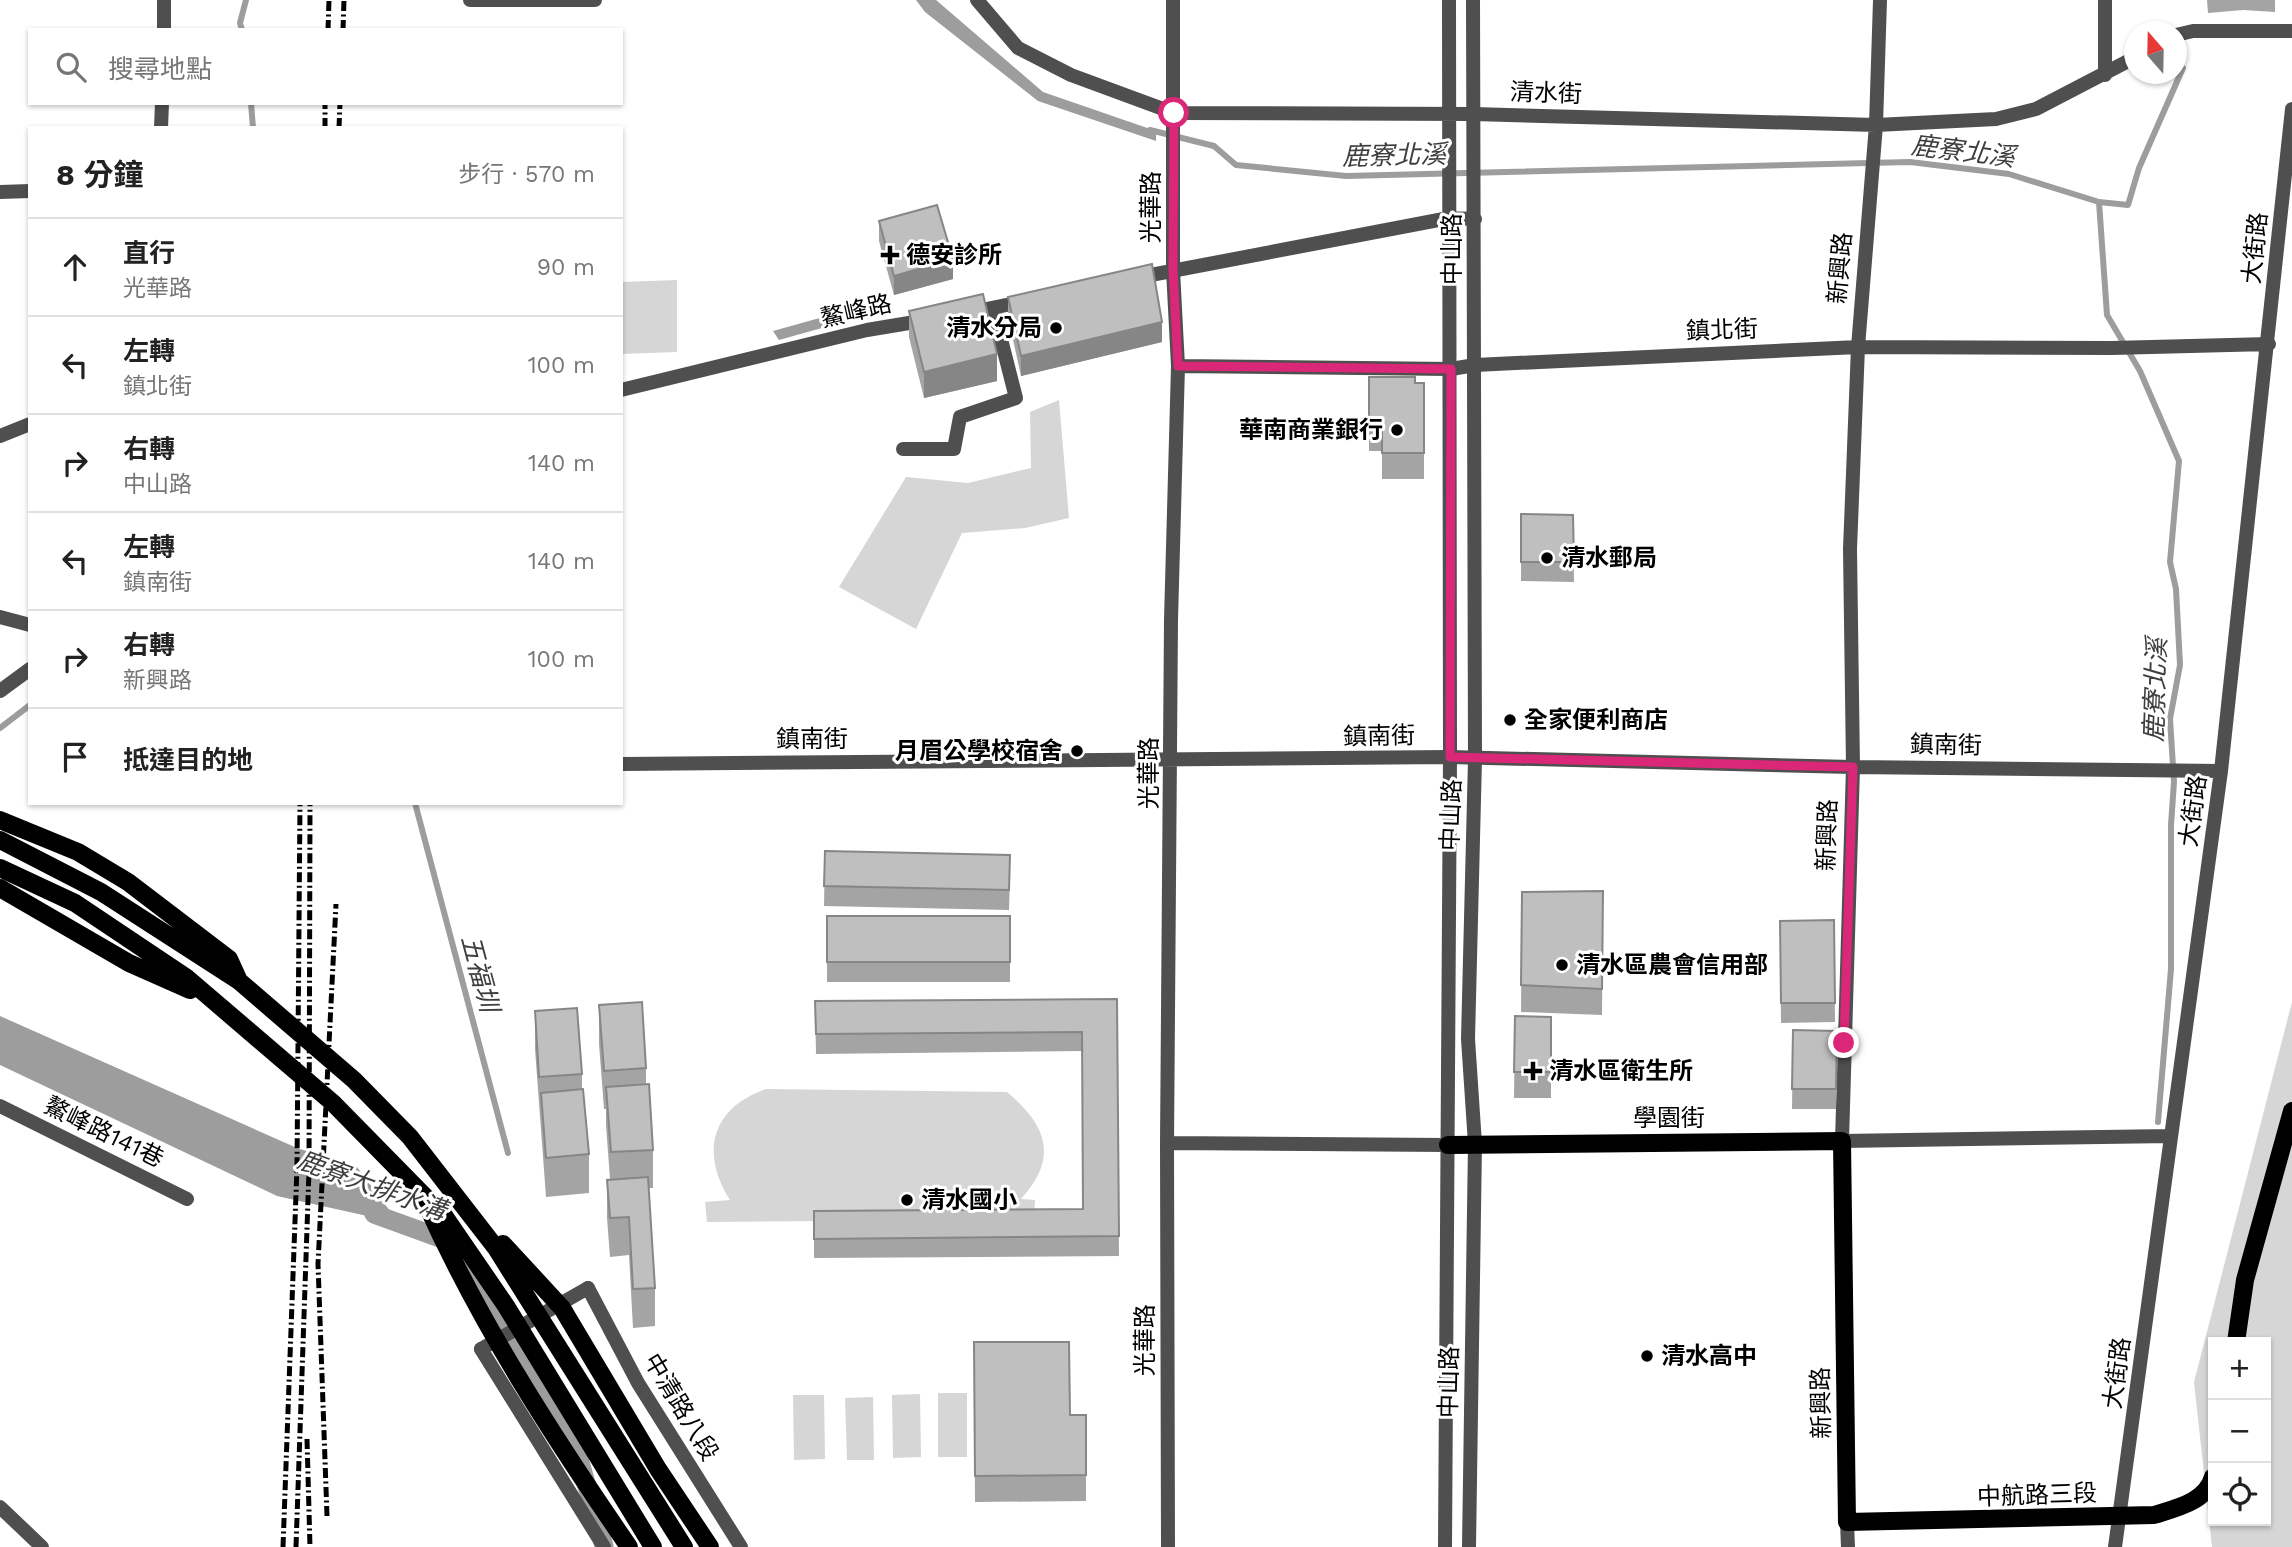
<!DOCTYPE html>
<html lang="zh-TW">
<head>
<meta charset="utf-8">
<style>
	body { margin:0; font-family:"Work Sans","Noto Sans TC",sans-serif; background:#f6f6f6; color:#222 }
	.controls { position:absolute; right:21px; bottom:21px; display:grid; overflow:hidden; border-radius:0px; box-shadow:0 2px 5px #0004 }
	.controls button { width:63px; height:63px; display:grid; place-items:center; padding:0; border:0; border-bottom:2px solid #e0e0e0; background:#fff; color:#222; font:35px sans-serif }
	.compass { position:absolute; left:2124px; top:21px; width:63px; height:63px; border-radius:50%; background:#fff; box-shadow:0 2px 5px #0004; rotate:340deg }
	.stop { position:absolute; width:21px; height:21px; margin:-16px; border:5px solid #db2777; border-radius:50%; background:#fff }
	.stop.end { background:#db2777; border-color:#fff; box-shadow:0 2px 7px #0008 }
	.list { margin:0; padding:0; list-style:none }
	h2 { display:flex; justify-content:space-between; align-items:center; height:91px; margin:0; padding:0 28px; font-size:30px }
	h2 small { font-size:23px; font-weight:400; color:#767676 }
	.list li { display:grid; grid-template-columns:46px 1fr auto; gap:21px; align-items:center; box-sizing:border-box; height:98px; padding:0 28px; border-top:2px solid #e0e0e0 }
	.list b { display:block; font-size:26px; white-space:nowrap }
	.list p { margin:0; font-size:23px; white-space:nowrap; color:#767676 }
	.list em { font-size:23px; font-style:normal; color:#767676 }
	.icon { flex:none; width:38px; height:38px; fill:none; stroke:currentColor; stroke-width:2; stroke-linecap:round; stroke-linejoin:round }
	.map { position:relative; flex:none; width:2292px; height:1547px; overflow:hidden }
	.search { position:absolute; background:#fff; box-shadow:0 2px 5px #0004; left:28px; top:28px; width:595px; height:77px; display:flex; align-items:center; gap:18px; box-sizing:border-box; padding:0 24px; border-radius:0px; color:#767676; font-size:26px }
	.panel { position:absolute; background:#fff; box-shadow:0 2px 5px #0004; left:28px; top:126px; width:595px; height:679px; border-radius:0px }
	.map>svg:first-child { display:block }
	.green { fill:#d6d6d6; fill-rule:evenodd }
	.water { fill:#9d9d9d }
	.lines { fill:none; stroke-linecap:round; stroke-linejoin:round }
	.stream { stroke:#9d9d9d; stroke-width:6 }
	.canal { stroke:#9d9d9d; stroke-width:19 }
	.minor { stroke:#4f4f4f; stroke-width:14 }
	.tertiary { stroke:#4f4f4f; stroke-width:14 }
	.primary { stroke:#000; stroke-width:18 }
	.rail { stroke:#000; stroke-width:5; stroke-dasharray:10 3.5 2 3.5; stroke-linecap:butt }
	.wall { fill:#a4a4a4 }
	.shaded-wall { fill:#868686 }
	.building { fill:#bfbfbf; stroke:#868686; stroke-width:2 }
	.route { stroke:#db2777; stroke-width:9 }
	.poi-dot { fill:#000; stroke:#fff; stroke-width:2.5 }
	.labels { text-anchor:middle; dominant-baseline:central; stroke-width:6; stroke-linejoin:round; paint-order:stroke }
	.street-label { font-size:24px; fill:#000; stroke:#fff }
	.poi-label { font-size:24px; font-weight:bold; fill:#000; stroke:#fff; text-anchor:start }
	.water-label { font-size:26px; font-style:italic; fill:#3e3e3e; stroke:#fff }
</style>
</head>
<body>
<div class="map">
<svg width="2292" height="1547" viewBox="0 0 2292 1547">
	<rect width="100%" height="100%" fill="#fff"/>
	<!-- green -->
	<path class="green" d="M 677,280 L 677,352 L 621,354 L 621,282 Z
		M 1059,400 L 1069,518 L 1025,528 L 962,533 L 916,629 L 839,587 L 906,477 L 968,483 L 1031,468 L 1030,412 Z
		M 2292,1002 L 2292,1547 L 2212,1547 L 2194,1382 ZM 2213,1342 L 2266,1342 L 2266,1521 L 2213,1521 Z
		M 766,1089 L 1007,1092 C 1047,1126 1059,1157 1021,1199 L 1035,1200 L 1034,1219 L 707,1222 L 705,1202 L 730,1200 C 700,1153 711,1108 766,1089 Z
		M 938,1393 L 967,1393 L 967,1457 L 938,1457 Z
		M 920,1394 L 921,1457 L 893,1458 L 892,1395 Z
		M 793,1395 L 824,1395 L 825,1459 L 794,1460 Z
		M 873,1397 L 874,1460 L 847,1460 L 845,1398 Z"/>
	<!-- water -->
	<path class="water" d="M 916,0 L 936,0 L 1043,92 L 1156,131 L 1156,141 L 1038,101 L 925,12 Z
		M 859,307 L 861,317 L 779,340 L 773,331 Z
		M 0,1016 L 297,1148 L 357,1167 L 399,1223 L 277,1196 L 0,1065 Z"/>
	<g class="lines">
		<!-- stream -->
		<path class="stream" d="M 242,30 L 240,23 L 246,0
			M 251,103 L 253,128
			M 1150,130 L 1214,146 L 1236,165 L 1346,176 L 1910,162 L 2009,174 L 2099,202 L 2107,315 L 2140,371 L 2179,461 L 2170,562 L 2176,589 L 2180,665 L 2170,719 L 2174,782 L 2171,825 L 2171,969 L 2158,1122
			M 2099,202 L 2128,205 L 2139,168 L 2183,68
			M 0,728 L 30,705
			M 415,803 L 508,1153"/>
		<!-- canal -->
		<path class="canal" d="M 374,1214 L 451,1242 L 574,1441 L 604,1546"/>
		<!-- minor -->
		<path class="minor" d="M 1880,0 L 1876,125 L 1858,347 L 1850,549 L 1853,767 L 1842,1141 L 2171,1136
			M 164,30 L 164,0
			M 2176,35 L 2193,31 L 2292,31
			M 2105,75 L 2105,0
			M 1473,114 L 1876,125 L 1996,119 L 2036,109 L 2134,58
			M 161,128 L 162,103
			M 0,192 L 30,191
			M 1178,366 L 1451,369 L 1475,365 L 1858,347 L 2112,348 L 2269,344
			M 0,436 L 30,424
			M 903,449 L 954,449 L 960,417 L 1016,398 L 993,308
			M 0,617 L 30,625
			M 621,764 L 1450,757 L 1853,767 L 2221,771
			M 0,1106 L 187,1199
			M 1167,1143 L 1448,1145
			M 481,1349 L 588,1288
			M 0,1507 L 42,1547
			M 1847,1522 L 1848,1547
			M 1168,1547 L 1167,1143 L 1171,620 L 1178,366 L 1173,270 L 1173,0
			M 2115,1547 L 2221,771 L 2292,109"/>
		<!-- tertiary -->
		<path class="tertiary" d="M 470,0 L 595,0
			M 977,0 L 1018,48 L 1071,75 L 1174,113 L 1473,114
			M 1135,278 L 1449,218 L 1475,219
			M 967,313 L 1026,301
			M 621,390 L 867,330 L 927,320
			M 0,691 L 30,669
			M 588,1288 L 638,1383 L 741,1547
			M 481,1349 L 604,1547
			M 1445,1547 L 1450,757 L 1449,0
			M 1469,1547 L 1475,1144 L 1468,1039 L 1475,759 L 1473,0"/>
		<!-- primary -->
		<path class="primary" d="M 0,820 L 78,852 L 128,882 L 229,959 L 239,981
			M 0,840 L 101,892 L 239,981 L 354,1080 L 410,1137 L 496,1248 L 684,1547
			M 0,868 L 75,903 L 187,978 L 333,1103 L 445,1217 L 506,1306 L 653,1547
			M 0,888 L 129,963 L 190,990
			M 1448,1145 L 1842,1141 L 1847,1522 L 2154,1515 C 2176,1508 2206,1502 2213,1477
			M 426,1203 C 480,1324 554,1438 629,1547
			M 503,1244 L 562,1308 L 658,1469 L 710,1547
			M 2236,1342 L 2245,1280 L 2292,1111"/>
		<!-- rail -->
		<path class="rail" d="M 328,30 L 329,0
			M 343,30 L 344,0
			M 325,128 L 325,103
			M 339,128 L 340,103
			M 307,1439 L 310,1547
			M 327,1516 L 318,1264 L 336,904
			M 283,1547 L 297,1167 L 300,803
			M 296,1547 L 309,1171 L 310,803"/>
	</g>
	<!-- wall -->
	<path class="wall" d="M 2207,0 L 2275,0 L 2275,12 L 2243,10 L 2208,13 Z
		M 879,221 L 953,279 L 894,295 L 879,241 Z
		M 1008,297 L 1162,342 L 1021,376 L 1008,317 Z
		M 909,311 L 997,381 L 924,398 L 909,337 Z
		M 1369,377 L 1415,383 L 1424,383 L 1424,479 L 1382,479 L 1382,451 L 1369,451 Z
		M 1521,514 L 1573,515 L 1574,582 L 1521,581 Z
		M 825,851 L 1010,875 L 1009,910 L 824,906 Z
		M 1603,891 L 1602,1015 L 1521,1012 L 1522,892 Z
		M 827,916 L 1010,916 L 1010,982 L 827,982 Z
		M 1834,920 L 1835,1022 L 1781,1023 L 1780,921 Z
		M 1117,999 L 1119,1256 L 814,1258 L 814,1211 L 1083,1209 L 1082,1051 L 816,1054 L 815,1001 Z
		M 599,1005 L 646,1068 L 646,1084 L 653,1150 L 653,1188 L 648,1188 L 655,1288 L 655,1326 L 633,1328 L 629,1255 L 610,1257 L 607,1218 L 607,1180 L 610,1179 L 606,1125 L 606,1109 L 604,1109 L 599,1044 Z
		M 535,1011 L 582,1074 L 582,1089 L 589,1154 L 589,1193 L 546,1197 L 535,1049 Z
		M 1515,1016 L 1551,1017 L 1551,1098 L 1514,1098 Z
		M 1793,1030 L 1837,1031 L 1836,1109 L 1792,1109 Z
		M 974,1342 L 1070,1415 L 1086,1415 L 1086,1501 L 975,1502 Z"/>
	<!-- shaded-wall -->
	<path class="shaded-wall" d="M 953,259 L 953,279 L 894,295 L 894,276 Z
		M 1162,322 L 1162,342 L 1021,376 L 1021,356 Z
		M 997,354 L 997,381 L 924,398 L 924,372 Z"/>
	<!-- building -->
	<path class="building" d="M 937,205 L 953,259 L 894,276 L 879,221 Z
		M 1152,264 L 1162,322 L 1021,356 L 1008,297 Z
		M 983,294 L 997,354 L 924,372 L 909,311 Z
		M 1369,377 L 1415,377 L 1415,383 L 1424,383 L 1424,453 L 1382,453 L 1382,425 L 1369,425 Z
		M 1521,514 L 1573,515 L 1574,562 L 1521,562 Z
		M 825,851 L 1010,855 L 1009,890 L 824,886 Z
		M 1603,891 L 1602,989 L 1521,985 L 1522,892 Z
		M 827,916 L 1010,916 L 1010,962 L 827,962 Z
		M 1834,920 L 1835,1003 L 1781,1003 L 1780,921 Z
		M 1117,999 L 1119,1236 L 814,1239 L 814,1211 L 1083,1209 L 1082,1032 L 816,1034 L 815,1001 Z
		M 642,1002 L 646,1068 L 604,1071 L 599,1005 Z
		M 577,1008 L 582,1074 L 539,1077 L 535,1011 Z
		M 1515,1016 L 1551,1017 L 1551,1072 L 1514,1072 Z
		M 1793,1030 L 1837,1031 L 1836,1089 L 1792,1089 Z
		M 649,1084 L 653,1150 L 611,1152 L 606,1087 Z
		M 583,1089 L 589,1154 L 546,1158 L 541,1093 Z
		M 648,1177 L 655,1288 L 633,1289 L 629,1217 L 610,1218 L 607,1180 Z
		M 974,1342 L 1069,1342 L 1070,1415 L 1086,1415 L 1086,1475 L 975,1476 Z"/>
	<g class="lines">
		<!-- route -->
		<path class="route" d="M 1174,113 L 1173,270 L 1178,366 L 1451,369 L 1450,757 L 1853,767 L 1844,1043"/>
	</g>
	<!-- markers -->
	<g class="poi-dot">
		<path d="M886.5 244.5h7v7h7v7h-7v7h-7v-7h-7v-7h7z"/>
		<circle cx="1056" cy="328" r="7"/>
		<circle cx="1397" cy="430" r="7"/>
		<circle cx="1547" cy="558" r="7"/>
		<circle cx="1510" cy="720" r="7"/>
		<circle cx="1077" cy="751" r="7"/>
		<circle cx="1562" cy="965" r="7"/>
		<path d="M1529.5 1060.5h7v7h7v7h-7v7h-7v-7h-7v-7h7z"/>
		<circle cx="907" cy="1200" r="7"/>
		<circle cx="1647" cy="1356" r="7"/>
	</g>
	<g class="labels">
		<!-- street labels -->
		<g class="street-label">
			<text transform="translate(1546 93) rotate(2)">清水街</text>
			<text transform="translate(1151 207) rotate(-90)">光華路</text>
			<text transform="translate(2255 248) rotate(-84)">大街路</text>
			<text transform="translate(1452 249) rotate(-90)">中山路</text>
			<text transform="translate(1840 268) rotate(-85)">新興路</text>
			<text transform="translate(856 311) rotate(-13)">鰲峰路</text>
			<text transform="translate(1722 330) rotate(-2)">鎮北街</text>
			<text transform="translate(1379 736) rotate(-1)">鎮南街</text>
			<text x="812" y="739">鎮南街</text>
			<text transform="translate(1946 745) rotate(1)">鎮南街</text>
			<text transform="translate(1149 773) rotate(-90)">光華路</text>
			<text transform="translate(2193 811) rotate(-82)">大街路</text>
			<text transform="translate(1451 815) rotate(-88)">中山路</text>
			<text transform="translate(1827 835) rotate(-88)">新興路</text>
			<text x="1669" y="1118">學園街</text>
			<text transform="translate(104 1132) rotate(26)">鰲峰路141巷</text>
			<text transform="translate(1145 1340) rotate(-90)">光華路</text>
			<text transform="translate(2117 1373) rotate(-82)">大街路</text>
			<text transform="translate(1449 1382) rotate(-89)">中山路</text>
			<text transform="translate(1821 1403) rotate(-91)">新興路</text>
			<text transform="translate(681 1407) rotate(59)">中清路八段</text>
			<text transform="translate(2037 1495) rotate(-2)">中航路三段</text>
		</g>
		<!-- poi labels -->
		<g class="poi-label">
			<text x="906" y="255">德安診所</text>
			<text x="1042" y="328" text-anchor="end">清水分局</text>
			<text x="1383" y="430" text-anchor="end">華南商業銀行</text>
			<text x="1561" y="558">清水郵局</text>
			<text x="1524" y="720">全家便利商店</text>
			<text x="1063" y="751" text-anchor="end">月眉公學校宿舍</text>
			<text x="1576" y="965">清水區農會信用部</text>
			<text x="1549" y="1071">清水區衛生所</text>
			<text x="921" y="1200">清水國小</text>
			<text x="1661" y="1356">清水高中</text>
		</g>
		<!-- water labels -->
		<g class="water-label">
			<text transform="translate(1963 151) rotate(7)">鹿寮北溪</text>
			<text transform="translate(1394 155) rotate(-1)">鹿寮北溪</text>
			<text transform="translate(2155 690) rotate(-88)">鹿寮北溪</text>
			<text transform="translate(480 973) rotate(75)">五福圳</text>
			<text transform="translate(372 1185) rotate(20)">鹿寮大排水溝</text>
		</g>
	</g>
</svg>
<div class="controls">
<button>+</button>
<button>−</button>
<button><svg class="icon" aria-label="locate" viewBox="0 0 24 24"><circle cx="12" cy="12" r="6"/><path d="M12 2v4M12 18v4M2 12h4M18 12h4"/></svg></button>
</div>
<svg class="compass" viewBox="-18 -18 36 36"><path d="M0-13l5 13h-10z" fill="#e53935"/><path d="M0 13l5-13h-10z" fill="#767676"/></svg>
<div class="stop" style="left:1174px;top:113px"></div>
<div class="stop end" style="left:1844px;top:1043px"></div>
<div class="search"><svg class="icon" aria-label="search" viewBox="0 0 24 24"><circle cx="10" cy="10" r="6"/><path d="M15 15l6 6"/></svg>搜尋地點</div>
<section class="panel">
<h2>8 分鐘<small>步行 · 570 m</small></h2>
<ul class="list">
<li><svg class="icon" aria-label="ahead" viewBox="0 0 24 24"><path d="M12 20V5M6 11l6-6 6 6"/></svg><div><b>直行</b><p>光華路</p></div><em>90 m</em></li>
<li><svg class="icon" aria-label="left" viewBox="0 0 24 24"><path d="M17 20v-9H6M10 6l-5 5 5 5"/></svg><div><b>左轉</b><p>鎮北街</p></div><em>100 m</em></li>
<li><svg class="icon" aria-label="right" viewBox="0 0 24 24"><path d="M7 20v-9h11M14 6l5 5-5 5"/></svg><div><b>右轉</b><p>中山路</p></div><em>140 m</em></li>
<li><svg class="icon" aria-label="left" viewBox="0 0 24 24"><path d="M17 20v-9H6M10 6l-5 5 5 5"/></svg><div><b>左轉</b><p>鎮南街</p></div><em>140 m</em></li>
<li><svg class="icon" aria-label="right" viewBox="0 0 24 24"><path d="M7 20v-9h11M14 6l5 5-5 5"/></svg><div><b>右轉</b><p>新興路</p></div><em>100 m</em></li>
<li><svg class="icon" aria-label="arrive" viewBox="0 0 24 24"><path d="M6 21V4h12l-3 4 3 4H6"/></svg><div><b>抵達目的地</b></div></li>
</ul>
</section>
</div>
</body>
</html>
